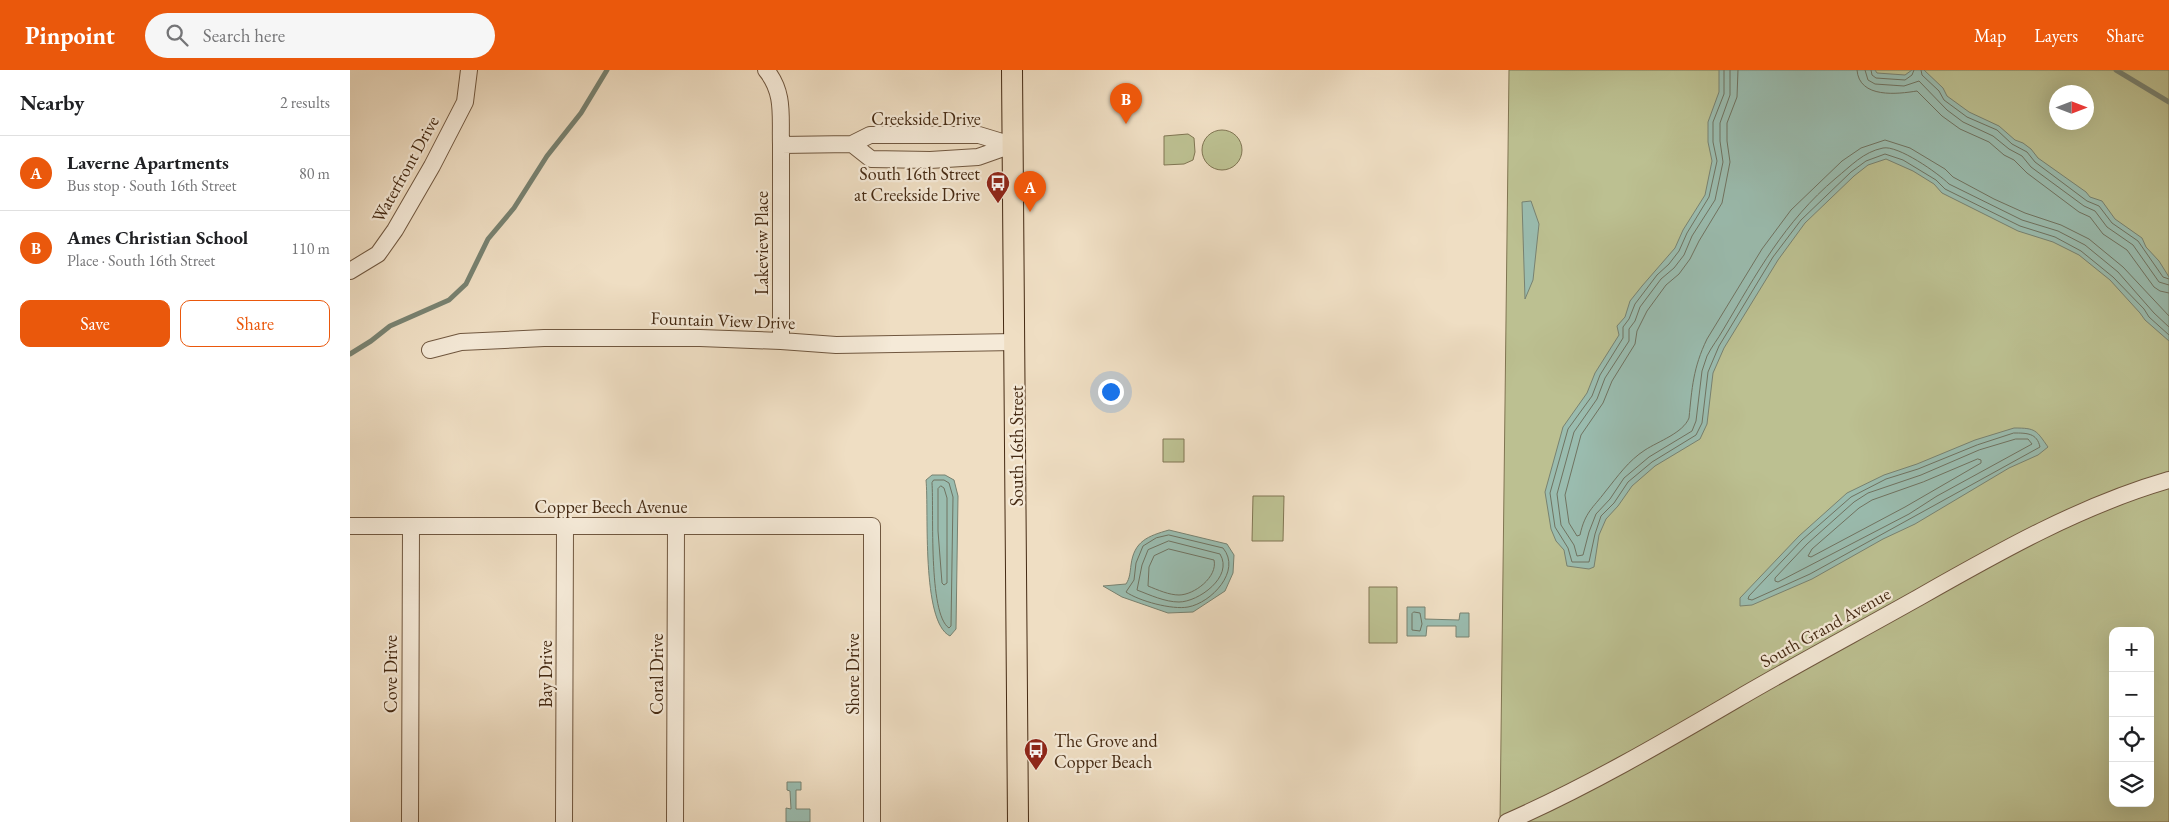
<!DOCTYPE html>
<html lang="en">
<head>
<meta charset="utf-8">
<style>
	body { margin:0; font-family:"EB Garamond",serif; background:#f6f6f6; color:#202124 }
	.controls { position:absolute; right:15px; bottom:15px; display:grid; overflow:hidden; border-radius:10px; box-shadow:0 5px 20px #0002 }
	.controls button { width:45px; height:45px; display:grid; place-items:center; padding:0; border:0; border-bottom:1px solid #e0e0e0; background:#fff; color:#202124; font:25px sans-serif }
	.compass { position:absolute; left:1699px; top:15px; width:45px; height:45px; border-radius:50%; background:#fff; box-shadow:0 5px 20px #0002; rotate:90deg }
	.you { position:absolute; left:760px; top:321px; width:18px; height:18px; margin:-12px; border:4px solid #fff; border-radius:50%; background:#1a73e8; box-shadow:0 0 0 8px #1a73e833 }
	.badge { display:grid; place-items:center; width:32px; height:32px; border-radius:50%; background:#ea580c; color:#fff; font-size:16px; font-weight:700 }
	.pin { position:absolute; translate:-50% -41px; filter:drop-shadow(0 1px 2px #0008) }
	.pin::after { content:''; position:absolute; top:26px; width:18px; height:15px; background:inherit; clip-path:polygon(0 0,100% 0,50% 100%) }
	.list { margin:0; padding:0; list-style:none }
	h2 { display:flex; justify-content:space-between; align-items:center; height:65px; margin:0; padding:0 20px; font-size:21px }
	h2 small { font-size:16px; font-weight:400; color:#757577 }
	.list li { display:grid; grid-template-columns:32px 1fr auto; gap:15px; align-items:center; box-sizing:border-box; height:75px; padding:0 20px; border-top:1px solid #e0e0e0 }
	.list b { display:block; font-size:19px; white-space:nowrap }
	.list p { margin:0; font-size:16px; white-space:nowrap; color:#757577 }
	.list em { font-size:16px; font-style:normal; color:#757577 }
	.actions { display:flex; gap:10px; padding:15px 20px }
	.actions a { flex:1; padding:11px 0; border:1px solid #ea580c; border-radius:10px; text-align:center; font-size:18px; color:#ea580c }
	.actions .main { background:#ea580c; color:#fff }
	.icon { flex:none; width:28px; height:28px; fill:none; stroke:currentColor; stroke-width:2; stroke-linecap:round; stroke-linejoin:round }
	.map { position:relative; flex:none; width:1819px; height:752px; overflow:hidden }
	header { display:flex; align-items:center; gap:30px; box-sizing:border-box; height:70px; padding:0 25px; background:#ea580c; color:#fff }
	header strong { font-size:24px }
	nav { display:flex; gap:28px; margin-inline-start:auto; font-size:18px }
	.search { width:350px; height:45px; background:#f6f6f6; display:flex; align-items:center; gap:12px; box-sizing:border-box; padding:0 18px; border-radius:28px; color:#757577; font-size:19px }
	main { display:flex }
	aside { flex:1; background:#fff }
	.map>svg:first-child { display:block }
	.green { fill:#bcc091; stroke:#807552; fill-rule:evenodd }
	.water { fill:#9abcaf; stroke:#788271 }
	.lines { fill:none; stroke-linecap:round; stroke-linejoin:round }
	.shore { stroke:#707361; stroke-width:1 }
	.stream { stroke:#788271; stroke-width:5 }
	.minor-casing { stroke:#70573f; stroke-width:18 }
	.major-casing { stroke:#452a13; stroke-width:22 }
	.minor { stroke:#f5ead8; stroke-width:16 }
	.major { stroke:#efdec3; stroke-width:20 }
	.labels { text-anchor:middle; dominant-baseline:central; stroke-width:4.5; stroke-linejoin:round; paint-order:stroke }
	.street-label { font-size:18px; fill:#452a13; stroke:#f5ead8 }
	.poi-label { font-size:18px; fill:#452a13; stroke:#f5ead8; text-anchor:end }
</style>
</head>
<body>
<header>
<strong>Pinpoint</strong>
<div class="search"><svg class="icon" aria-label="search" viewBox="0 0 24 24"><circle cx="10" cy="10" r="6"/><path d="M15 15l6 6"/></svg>Search here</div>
<nav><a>Map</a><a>Layers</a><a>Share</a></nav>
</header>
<main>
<aside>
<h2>Nearby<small>2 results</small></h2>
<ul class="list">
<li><span class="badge">A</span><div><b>Laverne Apartments</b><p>Bus stop · South 16th Street</p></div><em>80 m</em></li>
<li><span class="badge">B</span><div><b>Ames Christian School</b><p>Place · South 16th Street</p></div><em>110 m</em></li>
</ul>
<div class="actions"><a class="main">Save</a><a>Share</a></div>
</aside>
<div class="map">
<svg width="1819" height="752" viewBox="0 0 1819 752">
	<rect width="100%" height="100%" fill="#efdec3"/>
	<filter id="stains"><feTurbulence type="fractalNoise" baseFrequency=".004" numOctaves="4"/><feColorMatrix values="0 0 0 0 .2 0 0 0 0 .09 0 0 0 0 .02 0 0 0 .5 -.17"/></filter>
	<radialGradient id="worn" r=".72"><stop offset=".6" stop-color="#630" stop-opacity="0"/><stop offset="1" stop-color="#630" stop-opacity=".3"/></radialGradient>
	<!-- green -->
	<path class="green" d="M 1159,0 L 1819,0 L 1819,752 L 1150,752 ZM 1706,22 L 1736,22 L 1736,52 L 1706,52 ZM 1763,561 L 1800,561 L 1800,733 L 1763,733 Z
		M852 80a20 20 0 1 1 40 0a20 20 0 1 1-40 0Z
		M 838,64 L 844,68 L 845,82 L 843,90 L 834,94 L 814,95 L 814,66 Z
		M 813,369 L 834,369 L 834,392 L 813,392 Z
		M 903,426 L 934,426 L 933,471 L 902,471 Z
		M 1019,517 L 1047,517 L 1047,573 L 1019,573 Z"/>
	<!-- water -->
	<path class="water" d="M 1369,0 L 1525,0 L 1527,3 L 1555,5 L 1562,0 L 1574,0 L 1593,18 L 1597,26 L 1619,42 L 1649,56 L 1665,70 L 1673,73 L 1681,79 L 1688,88 L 1736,122 L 1740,127 L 1752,131 L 1765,149 L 1792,168 L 1796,177 L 1809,191 L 1819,207 L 1819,271 L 1795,250 L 1790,243 L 1760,210 L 1729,185 L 1703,172 L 1668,161 L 1592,123 L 1584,114 L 1563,101 L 1536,89 L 1518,95 L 1504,106 L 1455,153 L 1428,190 L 1374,278 L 1363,303 L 1357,354 L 1350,369 L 1305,396 L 1282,416 L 1268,436 L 1256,449 L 1249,465 L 1244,497 L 1239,499 L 1217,496 L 1214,480 L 1206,471 L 1201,459 L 1195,422 L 1213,357 L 1237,323 L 1245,303 L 1269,265 L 1267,256 L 1275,247 L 1280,231 L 1292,216 L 1325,178 L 1333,160 L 1355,125 L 1362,91 L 1358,72 L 1358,52 L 1369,22 Z
		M 1181,131 L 1189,154 L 1183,210 L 1175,229 L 1172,132 Z
		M 1664,358 C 1686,358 1686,360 1698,377 L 1688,385 L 1659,398 L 1565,454 L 1533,469 L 1462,509 L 1402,535 L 1390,536 L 1390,528 L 1449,466 L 1497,423 L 1534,405 L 1567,394 L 1625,370 Z
		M 582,405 L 595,405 L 604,410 L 608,426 L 606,559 L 600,566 C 571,552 579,441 576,410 Z
		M 819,460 L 877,474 L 884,485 L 883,503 L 875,521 L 843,542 L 818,543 L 772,527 L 753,516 L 776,514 C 780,508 780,502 781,495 C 784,471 798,466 819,460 Z
		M 1057,537 L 1075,537 L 1075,549 L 1109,550 L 1110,543 L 1119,543 L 1119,567 L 1106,567 L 1106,556 L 1077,556 L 1076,566 L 1057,566 Z
		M 437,712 L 451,712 L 451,720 L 446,720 L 446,739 L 460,739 L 460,752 L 436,752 L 436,738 L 441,739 L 440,721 L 437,720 Z"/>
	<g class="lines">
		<!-- shore -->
		<path class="shore" d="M 1374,0 L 1374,24 L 1363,52 L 1363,72 L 1367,91 L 1359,127 L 1337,163 L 1329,181 L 1319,194 L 1307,205 L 1285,234 L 1279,249 L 1273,257 L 1273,268 L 1250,305 L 1242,326 L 1218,359 L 1200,423 L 1205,457 L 1218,478 L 1222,492 L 1239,492 L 1245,464 L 1251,446 L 1264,433 L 1278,412 L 1302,392 L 1346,365 L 1352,353 L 1358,302 L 1369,276 L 1423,187 L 1451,150 L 1501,102 L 1516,91 L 1535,84 L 1553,90 L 1586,110 L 1595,119 L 1670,156 L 1705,167 L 1731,181 L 1763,207 L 1794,239 L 1799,247 L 1819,265
			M 1380,0 L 1380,25 L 1370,53 L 1370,71 L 1373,92 L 1365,130 L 1342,166 L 1334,185 L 1324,198 L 1311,209 L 1290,237 L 1285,251 L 1279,259 L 1279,271 L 1255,308 L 1247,329 L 1224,362 L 1207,424 L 1211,455 L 1224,475 L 1227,486 L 1233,485 L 1239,462 L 1246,444 L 1260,429 L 1274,408 L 1299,387 L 1342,361 L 1346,351 L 1352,301 L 1357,286 C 1362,276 1368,269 1373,260 C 1407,203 1434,152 1486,108 C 1501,96 1513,82 1533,78 C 1548,75 1588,103 1599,114 L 1672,150 L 1708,161 L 1735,175 L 1768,202 L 1804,243 L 1819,257
			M 1388,0 L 1387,27 L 1377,53 L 1377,71 L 1380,92 L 1372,133 L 1349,171 L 1340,189 L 1329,204 L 1316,215 L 1297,241 L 1287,261 L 1285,274 L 1262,311 L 1253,333 L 1231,365 L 1215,425 L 1219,453 L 1227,466 L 1230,465 C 1235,442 1243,438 1255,422 C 1268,406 1278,391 1295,380 C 1309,371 1333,363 1339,348 C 1342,318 1343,298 1357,269 L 1412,179 L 1441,140 L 1492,91 L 1511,78 L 1535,70 L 1560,78 L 1595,99 L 1603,107 L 1644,129 L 1675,143 L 1711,155 L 1739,169 L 1773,197 L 1819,246
			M 1507,0 C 1509,29 1548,24 1567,21 L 1592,46 L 1610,59 L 1639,72 L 1654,85 L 1664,90 L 1677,103 L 1729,142 L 1740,147 L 1753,164 L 1777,180 L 1804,217 L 1810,221 L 1819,223
			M 1515,0 L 1518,10 L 1525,14 L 1554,16 L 1569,11 L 1597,40 L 1613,52 L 1643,66 L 1659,79 L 1672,86 L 1681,97 L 1734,136 L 1745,141 L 1757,157 L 1783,175 L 1809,212 L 1819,215
			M 1521,0 L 1522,5 L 1526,8 L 1555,10 L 1562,5 L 1564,0
			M 1571,0 L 1572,5 L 1589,21 L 1594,30 L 1617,47 L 1647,60 L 1662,74 L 1677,82 L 1685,92 L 1737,131 L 1749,136 L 1762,153 L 1788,171 L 1813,207 L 1819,209
			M 1664,363 C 1677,363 1687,363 1690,377 L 1460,504 L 1402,530 L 1398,529 L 1399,526 L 1452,470 L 1501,427 L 1536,409 L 1568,399 L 1627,375 Z
			M 1666,369 L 1678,369 L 1682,374 L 1587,426 L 1559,444 L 1428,512 L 1425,511 L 1425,508 L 1457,474 L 1504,432 L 1518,423 L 1571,405 L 1629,380 Z
			M 1628,389 L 1631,390 L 1631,393 L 1555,437 L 1461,487 L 1458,486 L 1462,479 L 1509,438 L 1522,430 L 1573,412 Z
			M 584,410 L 594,410 L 599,413 L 603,427 L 601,556 L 599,558 C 578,544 584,441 582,413 Z
			M 591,416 L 594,418 L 597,428 L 597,513 L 594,515 L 592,513 L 588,461 L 588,419 Z
			M 819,465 L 873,478 C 892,501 861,533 838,537 C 822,540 789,531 776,522 L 784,510 L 786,493 L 793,476 L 806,468 Z
			M 819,471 L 870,484 C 884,507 848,532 829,532 C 815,532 800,525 787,520 L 792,495 L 798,480 Z
			M 819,479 L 864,490 C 868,507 844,525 829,525 C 819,525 808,520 798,516 L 799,497 L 804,486 Z
			M 1064,542 L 1070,543 L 1072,554 L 1070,561 L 1062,560 L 1062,544 Z"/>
		<!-- stream -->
		<path class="stream" d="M 1766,0 L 1819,32
			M 0,284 L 21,271 L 40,256 L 99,230 L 116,214 L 138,169 L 164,138 L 197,86 L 231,43 L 257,0"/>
		<!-- minor casing -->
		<g class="minor-casing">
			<path id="minor" d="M 416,0 C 435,23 430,47 431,75 L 502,74 L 520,65 L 629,65 L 662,75
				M 502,74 L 521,89 L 580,90 L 628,87 L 662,75
				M 431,75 L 431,271
				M 0,201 L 28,184 L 45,160 L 82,96 L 115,32 L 119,0
				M 80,280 L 111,272 L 194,268 L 350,268 L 431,271 L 486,275 L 665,272
				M 0,456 L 522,456 L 522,752
				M 60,752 L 61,456
				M 214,752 L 215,456
				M 325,752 L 326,456
				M 1157,752 C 1239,716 1317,670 1394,625 C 1451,592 1509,561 1566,529 C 1647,483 1729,436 1819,410"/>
		</g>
		<!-- major casing -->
		<g class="major-casing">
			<path id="major" d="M 662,0 L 668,752"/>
		</g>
		<!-- minor -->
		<use href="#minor" class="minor"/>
		<!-- major -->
		<use href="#major" class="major"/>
	</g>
	<!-- icons -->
	<defs>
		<g id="bus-pin" transform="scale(1.25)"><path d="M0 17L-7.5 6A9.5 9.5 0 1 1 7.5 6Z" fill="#8f2418" stroke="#f5ead8"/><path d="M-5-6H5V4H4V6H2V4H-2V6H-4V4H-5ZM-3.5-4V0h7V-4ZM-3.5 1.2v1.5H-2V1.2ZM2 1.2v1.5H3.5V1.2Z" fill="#fff"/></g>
	</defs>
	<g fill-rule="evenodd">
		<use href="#bus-pin" x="648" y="113"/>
		<use href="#bus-pin" x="686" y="680"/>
	</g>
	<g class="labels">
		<!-- street labels -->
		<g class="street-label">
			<text x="576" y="48">Creekside Drive</text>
			<text transform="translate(55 99) rotate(-61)">Waterfront Drive</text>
			<text transform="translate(411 173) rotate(-90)">Lakeview Place</text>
			<text transform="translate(373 250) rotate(2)">Fountain View Drive</text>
			<text transform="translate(666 376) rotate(-90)">South 16th Street</text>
			<text x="261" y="436">Copper Beech Avenue</text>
			<text transform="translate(1475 557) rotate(-29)">South Grand Avenue</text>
			<text transform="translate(40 604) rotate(-90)">Cove Drive</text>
			<text transform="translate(195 604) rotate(-90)">Bay Drive</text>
			<text transform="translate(306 604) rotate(-90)">Coral Drive</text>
			<text transform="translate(502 604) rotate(-90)">Shore Drive</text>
		</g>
		<!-- poi labels -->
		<g class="poi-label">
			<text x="630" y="103">South 16th Street<tspan x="630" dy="21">at Creekside Drive</tspan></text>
			<text x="704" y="670" text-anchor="start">The Grove and<tspan x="704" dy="21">Copper Beach</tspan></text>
		</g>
	</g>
	<rect width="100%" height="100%" filter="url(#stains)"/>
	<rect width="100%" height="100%" fill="url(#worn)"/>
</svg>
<div class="controls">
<button>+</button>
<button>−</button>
<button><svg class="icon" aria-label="locate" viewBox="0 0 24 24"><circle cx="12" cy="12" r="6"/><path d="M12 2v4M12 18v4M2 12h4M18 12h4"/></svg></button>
<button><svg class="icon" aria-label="layers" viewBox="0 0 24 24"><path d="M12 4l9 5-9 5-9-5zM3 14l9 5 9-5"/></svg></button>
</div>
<svg class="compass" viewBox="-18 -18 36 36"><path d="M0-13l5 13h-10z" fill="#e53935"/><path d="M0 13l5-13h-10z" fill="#757577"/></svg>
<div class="you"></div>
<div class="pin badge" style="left:680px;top:142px">A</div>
<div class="pin badge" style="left:776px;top:54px">B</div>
</div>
</main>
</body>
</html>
